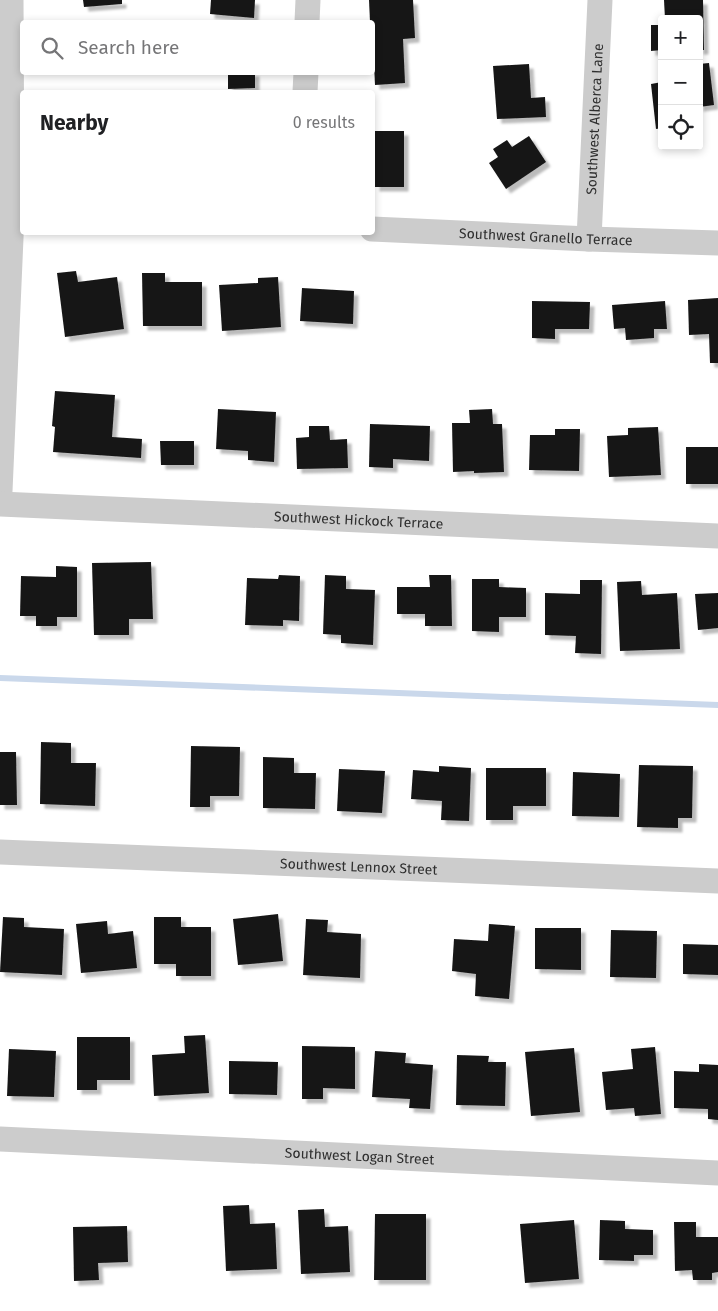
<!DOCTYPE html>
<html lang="en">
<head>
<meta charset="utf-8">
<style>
	body { margin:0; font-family:"Fira Sans",sans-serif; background:#f2f2f2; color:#202124 }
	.controls { position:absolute; right:15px; top:15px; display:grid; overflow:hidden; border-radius:5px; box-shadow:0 2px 8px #0003 }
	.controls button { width:45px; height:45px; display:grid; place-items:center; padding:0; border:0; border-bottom:1px solid #e0e0e0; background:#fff; color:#202124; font:25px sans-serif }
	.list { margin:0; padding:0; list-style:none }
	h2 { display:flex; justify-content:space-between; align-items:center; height:65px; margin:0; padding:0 20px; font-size:21px }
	h2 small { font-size:16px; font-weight:400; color:#757577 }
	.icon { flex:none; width:28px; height:28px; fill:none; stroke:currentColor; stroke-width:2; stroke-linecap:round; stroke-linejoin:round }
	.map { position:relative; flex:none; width:718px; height:1311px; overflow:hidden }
	.search { position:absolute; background:#fff; box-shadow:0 2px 8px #0003; left:20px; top:20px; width:355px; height:55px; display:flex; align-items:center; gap:12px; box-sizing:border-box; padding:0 18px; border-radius:5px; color:#757577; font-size:19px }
	.panel { position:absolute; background:#fff; box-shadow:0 2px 8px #0003; left:20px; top:90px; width:355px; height:145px; border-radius:5px }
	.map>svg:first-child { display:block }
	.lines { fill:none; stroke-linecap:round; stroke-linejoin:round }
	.stream { stroke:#cad8eb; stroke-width:6 }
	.building { fill:#161616; filter:url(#shadow) }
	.minor { stroke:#ccc; stroke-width:25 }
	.labels { text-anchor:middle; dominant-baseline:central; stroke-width:5; stroke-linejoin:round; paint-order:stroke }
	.street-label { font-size:14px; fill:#2f2f2f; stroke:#fff }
</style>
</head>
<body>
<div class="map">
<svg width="718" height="1311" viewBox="0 0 718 1311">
	<defs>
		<filter id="shadow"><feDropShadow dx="4.5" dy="4.5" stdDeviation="1" flood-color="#0004"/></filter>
	</defs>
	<rect width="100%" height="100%" fill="#fff"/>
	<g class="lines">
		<!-- stream -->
		<path class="stream" d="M 0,678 L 718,705"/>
	</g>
	<!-- building -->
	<path class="building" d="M 83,0 L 122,0 L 122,4 L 84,7 Z
		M 211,0 L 255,0 L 254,18 L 210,14 Z
		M 369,0 L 413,0 L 415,38 L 403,39 L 405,83 L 375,85 L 372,22 L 370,22 Z
		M 664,0 L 703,0 L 704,50 L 699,50 L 699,19 L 665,19 Z
		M 651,25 L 662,25 L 662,50 L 651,51 Z
		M 709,63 L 714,105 L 699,107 L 699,64 Z
		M 529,64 L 531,98 L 545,97 L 546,117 L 497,119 L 493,66 Z
		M 228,72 L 255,72 L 255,88 L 228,89 Z
		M 662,82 L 662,128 L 656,129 L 651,84 Z
		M 372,131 L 404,131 L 404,187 L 375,187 L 375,155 L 372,155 Z
		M 529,136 L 546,162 L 506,189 L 489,163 L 498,157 L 493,149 L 507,140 L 512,147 Z
		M 76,271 L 78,282 L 117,277 L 124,329 L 65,337 L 57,273 Z
		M 142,273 L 165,273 L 165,282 L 202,282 L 202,326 L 143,326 Z
		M 278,277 L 281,327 L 222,331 L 219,285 L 258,283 L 258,278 Z
		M 302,288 L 354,291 L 353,324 L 300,321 Z
		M 718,298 L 718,363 L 710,363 L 709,334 L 689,335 L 688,300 Z
		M 532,301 L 590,302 L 589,329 L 555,329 L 555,339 L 532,338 Z
		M 665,301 L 667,329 L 654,329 L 654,338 L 626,340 L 625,328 L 614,329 L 612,305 Z
		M 55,391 L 115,395 L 112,437 L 142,439 L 141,458 L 53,452 L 55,427 L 52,426 Z
		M 218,409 L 276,412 L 274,462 L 248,460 L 248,451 L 216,449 Z
		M 492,409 L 493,424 L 502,424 L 504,472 L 474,473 L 474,471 L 453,472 L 452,423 L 470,423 L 469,410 Z
		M 370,424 L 430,426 L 429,461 L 393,459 L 393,468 L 369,467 Z
		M 309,426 L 329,426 L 330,440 L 347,439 L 348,468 L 297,469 L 296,438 L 309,437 Z
		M 658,427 L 661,475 L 609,477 L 607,436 L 628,435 L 628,428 Z
		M 555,429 L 580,429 L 579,471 L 529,470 L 530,435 L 555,435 Z
		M 160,441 L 194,441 L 194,465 L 161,465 Z
		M 686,447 L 718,447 L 718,484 L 686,484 Z
		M 151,562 L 153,619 L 129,619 L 129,635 L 94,635 L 92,563 Z
		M 56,566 L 77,567 L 77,617 L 57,617 L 57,626 L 36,626 L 36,616 L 20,616 L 21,576 L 56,577 Z
		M 279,575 L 300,576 L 299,621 L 283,620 L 283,626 L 245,625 L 247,578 L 278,579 Z
		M 325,575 L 346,576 L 346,589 L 375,590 L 373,645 L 341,643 L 341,635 L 323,634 Z
		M 429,575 L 451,575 L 452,626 L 425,626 L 425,614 L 397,614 L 397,587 L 430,587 Z
		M 472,579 L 499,579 L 499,587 L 526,588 L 526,617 L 499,617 L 499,632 L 472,631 Z
		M 580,580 L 602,580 L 601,654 L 575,653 L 576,636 L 545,635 L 545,593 L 580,594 Z
		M 641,581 L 642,595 L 677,593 L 680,649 L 620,651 L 617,582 Z
		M 718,593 L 718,628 L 698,630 L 695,594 Z
		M 41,742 L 71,743 L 71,763 L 96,763 L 95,806 L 40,804 Z
		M 191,746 L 240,747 L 239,796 L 210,796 L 210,807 L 190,807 Z
		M 0,752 L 16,752 L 17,805 L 0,805 Z
		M 263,757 L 294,758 L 294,773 L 316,773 L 315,809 L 263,808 Z
		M 639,765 L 693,766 L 692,818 L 678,818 L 678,828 L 637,827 Z
		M 439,766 L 471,768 L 469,821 L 441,820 L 442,801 L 411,799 L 413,770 L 439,772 Z
		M 486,768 L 546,768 L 546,806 L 513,806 L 513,820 L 486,820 Z
		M 339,769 L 385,771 L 382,813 L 337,811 Z
		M 573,772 L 620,774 L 619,817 L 572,816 Z
		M 278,914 L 283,961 L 238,965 L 233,919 Z
		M 3,917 L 24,918 L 24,927 L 64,929 L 62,975 L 0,972 Z
		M 154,917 L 181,917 L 181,927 L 211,927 L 211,976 L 176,976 L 176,964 L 154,964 Z
		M 306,919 L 328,920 L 327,932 L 361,934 L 360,978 L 303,975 Z
		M 107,921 L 108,934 L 133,931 L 137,968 L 81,973 L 76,924 Z
		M 489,924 L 515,926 L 509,999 L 475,996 L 476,974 L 452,971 L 454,939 L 488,941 Z
		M 535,928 L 581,928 L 581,970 L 535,969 Z
		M 611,930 L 657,931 L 656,978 L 610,977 Z
		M 683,944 L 718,945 L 718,975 L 683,974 Z
		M 205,1035 L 209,1093 L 154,1096 L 152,1055 L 185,1053 L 184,1036 Z
		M 77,1037 L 130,1037 L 130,1080 L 97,1080 L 97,1090 L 77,1090 Z
		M 302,1046 L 355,1047 L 355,1089 L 323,1088 L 323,1099 L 302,1099 Z
		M 655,1047 L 661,1114 L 635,1116 L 634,1108 L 606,1110 L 602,1072 L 633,1069 L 631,1049 Z
		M 574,1048 L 580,1112 L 531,1116 L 525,1052 Z
		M 9,1049 L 56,1051 L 54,1097 L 7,1096 Z
		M 375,1051 L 406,1053 L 405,1063 L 433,1065 L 430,1109 L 409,1108 L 410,1099 L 372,1097 Z
		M 457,1055 L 489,1056 L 488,1062 L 506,1062 L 505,1106 L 456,1105 Z
		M 229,1061 L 278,1062 L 277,1095 L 229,1094 Z
		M 699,1064 L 718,1065 L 718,1120 L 708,1119 L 708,1109 L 674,1108 L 674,1071 L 699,1072 Z
		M 249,1205 L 250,1224 L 275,1223 L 277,1269 L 226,1271 L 223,1206 Z
		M 324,1209 L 325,1227 L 348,1226 L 350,1272 L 301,1274 L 298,1210 Z
		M 375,1214 L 426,1214 L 426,1280 L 374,1280 Z
		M 574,1220 L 579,1279 L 525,1283 L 520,1224 Z
		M 600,1220 L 625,1221 L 625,1229 L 653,1230 L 653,1255 L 634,1255 L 634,1261 L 599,1260 Z
		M 674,1222 L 696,1222 L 696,1237 L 718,1237 L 718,1272 L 712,1273 L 712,1280 L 693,1280 L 692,1270 L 675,1271 Z
		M 127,1226 L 128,1262 L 98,1263 L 99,1280 L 74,1281 L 73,1227 Z"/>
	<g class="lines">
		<!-- minor -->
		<g class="minor">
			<path d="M 307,22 L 308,0"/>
			<path d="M 305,92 L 306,72"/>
			<path id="s1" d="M 372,229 L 589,239 L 718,243"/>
			<path id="s2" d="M 589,239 L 600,0"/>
			<path d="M 0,491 L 12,215 L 11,0"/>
			<path id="s3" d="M 0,504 L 718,536"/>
			<path id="s4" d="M 0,852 L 718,881"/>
			<path id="s5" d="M 0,1139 L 718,1173"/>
		</g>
	</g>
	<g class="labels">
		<!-- street labels -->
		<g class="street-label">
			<text stroke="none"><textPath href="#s2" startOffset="120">Southwest Alberca Lane</textPath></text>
			<text stroke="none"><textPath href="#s1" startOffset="174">Southwest Granello Terrace</textPath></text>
			<text stroke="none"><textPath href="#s3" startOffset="359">Southwest Hickock Terrace</textPath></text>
			<text stroke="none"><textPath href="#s4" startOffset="359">Southwest Lennox Street</textPath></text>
			<text stroke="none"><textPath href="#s5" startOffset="360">Southwest Logan Street</textPath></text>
		</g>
	</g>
</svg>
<div class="controls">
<button>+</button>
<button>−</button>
<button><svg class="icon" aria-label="locate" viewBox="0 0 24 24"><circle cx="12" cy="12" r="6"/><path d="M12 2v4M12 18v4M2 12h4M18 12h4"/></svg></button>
</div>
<div class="search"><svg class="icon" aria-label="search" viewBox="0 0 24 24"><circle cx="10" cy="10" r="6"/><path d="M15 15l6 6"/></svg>Search here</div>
<section class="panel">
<h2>Nearby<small>0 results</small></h2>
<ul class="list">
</ul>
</section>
</div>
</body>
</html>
